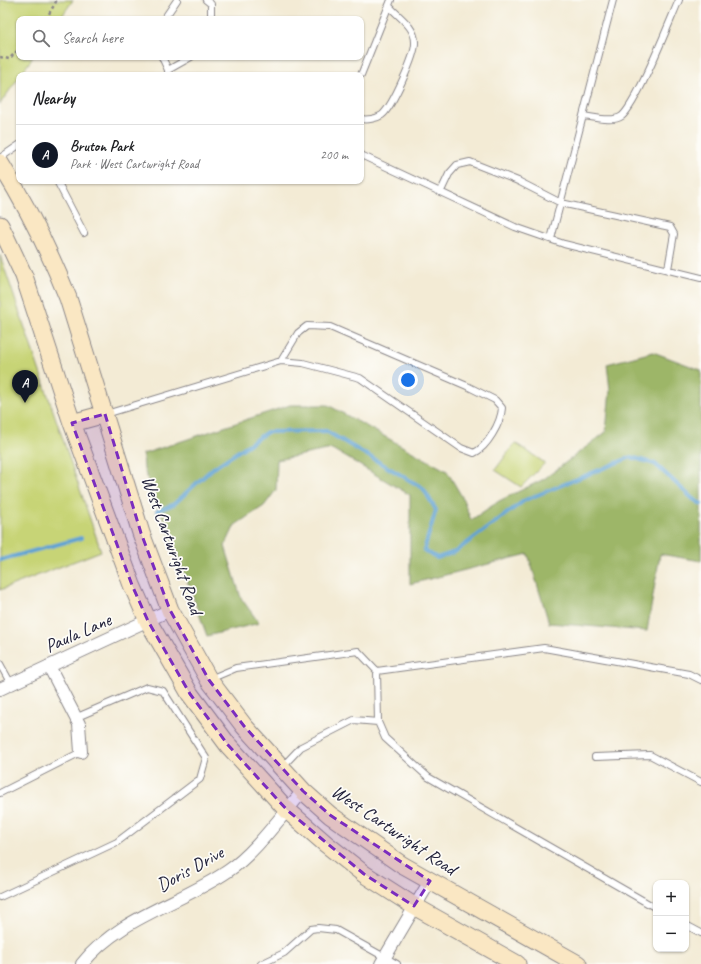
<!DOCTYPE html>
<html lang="en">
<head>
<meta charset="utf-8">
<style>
	body { margin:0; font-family:Caveat,sans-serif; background:#f2f2f2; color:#202124 }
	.controls { position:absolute; right:12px; bottom:12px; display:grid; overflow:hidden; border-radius:8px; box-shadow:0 1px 3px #0004 }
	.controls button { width:36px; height:36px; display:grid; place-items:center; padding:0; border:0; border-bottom:1px solid #e0e0e0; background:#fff; color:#202124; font:20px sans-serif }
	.you { position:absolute; left:408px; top:380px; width:14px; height:14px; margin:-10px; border:3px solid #fff; border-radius:50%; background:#1a73e8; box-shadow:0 0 0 6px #1a73e833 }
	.badge { display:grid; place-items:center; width:26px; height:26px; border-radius:50%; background:#111827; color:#fff; font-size:13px; font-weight:700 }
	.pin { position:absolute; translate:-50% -33px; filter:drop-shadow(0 1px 2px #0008) }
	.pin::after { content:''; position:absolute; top:21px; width:14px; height:12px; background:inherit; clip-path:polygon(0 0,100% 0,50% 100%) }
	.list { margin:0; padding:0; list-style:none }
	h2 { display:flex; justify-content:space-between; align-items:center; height:52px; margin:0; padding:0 16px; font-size:17px }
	h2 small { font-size:13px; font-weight:400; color:#757577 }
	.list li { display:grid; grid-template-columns:26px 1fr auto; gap:12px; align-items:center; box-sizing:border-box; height:60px; padding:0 16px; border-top:1px solid #e0e0e0 }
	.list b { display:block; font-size:15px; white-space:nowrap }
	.list p { margin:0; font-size:13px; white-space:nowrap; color:#757577 }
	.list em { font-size:13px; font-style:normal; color:#757577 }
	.icon { flex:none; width:22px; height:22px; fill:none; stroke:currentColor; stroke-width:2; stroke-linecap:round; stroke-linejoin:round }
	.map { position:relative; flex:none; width:701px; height:964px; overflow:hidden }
	.search { position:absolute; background:#fff; box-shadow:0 1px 3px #0004; left:16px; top:16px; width:348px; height:44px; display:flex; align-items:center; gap:10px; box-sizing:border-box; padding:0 14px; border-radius:8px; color:#757577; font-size:15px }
	.panel { position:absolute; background:#fff; box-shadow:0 1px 3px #0004; left:16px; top:72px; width:348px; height:112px; border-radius:8px }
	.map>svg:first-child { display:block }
	.green { fill:#c7d476; stroke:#747b58 }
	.forest { fill:#9db667; stroke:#606c51 }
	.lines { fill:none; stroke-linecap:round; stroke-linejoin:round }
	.stream { stroke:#60a3d4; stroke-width:4 }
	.service-casing { stroke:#8a8688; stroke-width:8 }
	.minor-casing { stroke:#8a8688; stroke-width:14 }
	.secondary-casing { stroke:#8a8688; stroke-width:19 }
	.path { stroke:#8a8688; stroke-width:2.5; stroke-dasharray:3 3; stroke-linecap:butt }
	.service { stroke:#fff; stroke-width:6 }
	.minor { stroke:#fff; stroke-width:12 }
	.secondary { stroke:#fae7c3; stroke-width:17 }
	.marked { fill:#7b2cbf; fill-opacity:0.2; stroke:#7b2cbf; stroke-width:3; stroke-dasharray:8 5; stroke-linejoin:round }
	.labels { text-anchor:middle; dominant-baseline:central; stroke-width:3.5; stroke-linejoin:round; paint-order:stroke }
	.street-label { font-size:19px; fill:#22223b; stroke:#fdfcf7 }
</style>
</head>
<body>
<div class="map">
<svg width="701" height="964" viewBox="0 0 701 964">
	<rect width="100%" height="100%" fill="#fdfcf7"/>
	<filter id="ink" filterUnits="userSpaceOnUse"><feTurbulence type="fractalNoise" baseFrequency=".025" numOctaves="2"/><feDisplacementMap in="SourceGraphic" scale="8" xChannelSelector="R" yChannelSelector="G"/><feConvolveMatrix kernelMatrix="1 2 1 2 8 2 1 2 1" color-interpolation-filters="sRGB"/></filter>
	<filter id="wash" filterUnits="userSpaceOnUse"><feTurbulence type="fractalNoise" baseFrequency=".012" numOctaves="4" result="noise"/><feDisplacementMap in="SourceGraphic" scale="16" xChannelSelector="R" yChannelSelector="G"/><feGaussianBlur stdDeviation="0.9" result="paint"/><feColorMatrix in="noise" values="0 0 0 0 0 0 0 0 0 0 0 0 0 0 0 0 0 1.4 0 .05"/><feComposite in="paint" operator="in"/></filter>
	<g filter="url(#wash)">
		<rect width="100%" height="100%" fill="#f3ebd5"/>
		<!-- green -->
		<path class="green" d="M 0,0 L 73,0 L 60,19 L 19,19 L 19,57 L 33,57 L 0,104 Z
			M 0,255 L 101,551 L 0,590 Z
			M 515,443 L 545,463 L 521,487 L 495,470 Z"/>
		<!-- forest -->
		<path class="forest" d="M 653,352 L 701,370 L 701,561 L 660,554 L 647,631 L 549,623 L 528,554 L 410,584 L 410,495 L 332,449 L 277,460 L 276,490 L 264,506 L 235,525 L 225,546 L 241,598 L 259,623 L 207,636 L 177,552 L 144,470 L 143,454 L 290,405 L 328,405 L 447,471 L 462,497 L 471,520 L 499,501 L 544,479 L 606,432 L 610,390 L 607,364 Z"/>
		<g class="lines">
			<!-- stream -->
			<path class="stream" d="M 157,511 L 174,504 L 212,469 L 267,432 L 326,431 L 423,488 L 436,510 L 424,550 L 437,558 L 455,552 L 525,500 L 631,457 L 655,464 L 693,499 L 701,504
				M 0,560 L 81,538"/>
		</g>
	</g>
	<g filter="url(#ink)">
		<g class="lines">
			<!-- service casing -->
			<g class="service-casing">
				<path id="service" d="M 206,0 L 211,4 L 211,19
					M 164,19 L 177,0
					M 162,57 L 168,70 L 168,75
					M 168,70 L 191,57
					M 361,75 L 391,0
					M 583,116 C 594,117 612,123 622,116 C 638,102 669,23 679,0
					M 361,119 C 367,120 376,119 382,115 C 392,107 416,54 415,42 C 415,27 399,17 390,7
					M 361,155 L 515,227 L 564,244 L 701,278
					M 0,158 L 19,145
					M 57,181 L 84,233
					M 441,191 L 449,174 L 457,165 L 470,162 L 518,181 L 561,203 L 670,227 L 674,234 L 668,269
					M 551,239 L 613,0
					M 106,414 L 281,361 L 303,363 L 360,378 L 461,448 L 474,453 C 487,447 501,423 502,408 L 495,400 L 467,386 L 330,327 L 307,326 L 298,333 L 281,361
					M 0,664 L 11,684
					M 210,679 L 236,668 L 358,651 L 377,671 L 544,648 L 689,674 L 701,680
					M 378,722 L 385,738 L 428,777 L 656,908
					M 595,757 L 650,755 L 701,782
					M 283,766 L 301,747 L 354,720 L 378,722 L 377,671
					M 0,793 L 81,752
					M 0,897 L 117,842 L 200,779 L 206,758 L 163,691 L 147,687 L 75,718
					M 686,925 L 701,933
					M 261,964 L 284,953 L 311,929 L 318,928 L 336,930 L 397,964"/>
			</g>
			<!-- minor casing -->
			<g class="minor-casing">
				<path id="minor" d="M 49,666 L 79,724 L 81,752
					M 0,689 L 170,610
					M 82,964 C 119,917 180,904 228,871 C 255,853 281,816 303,791
					M 381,964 L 430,881"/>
			</g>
			<!-- secondary casing -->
			<g class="secondary-casing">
				<path id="secondary" d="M 0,163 C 27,206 49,250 68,298 L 141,533 L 170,610 L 209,680 L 244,726 L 303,791 L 330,815 L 402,865 L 578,964
					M 0,225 L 24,276 L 72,423 L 132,585 L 148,621 L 190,694 L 228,745 L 287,810 L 326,844 L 364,874 L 414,906 L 517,964
					M 72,423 L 105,414"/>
			</g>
			<!-- path -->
			<path class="path" d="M 46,19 L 57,0
				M 0,57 L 9,59 L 19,49"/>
			<!-- service -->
			<use href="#service" class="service"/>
			<!-- minor -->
			<use href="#minor" class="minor"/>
			<!-- secondary -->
			<use href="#secondary" class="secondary"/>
		</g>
	</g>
	<!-- marked area -->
	<path class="marked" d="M 105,414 L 141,533 L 170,610 L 209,680 L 244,726 L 303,791 L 330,815 L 430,881 L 414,906 L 364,874 L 287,810 L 228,745 L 190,694 L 148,621 L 132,585 L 72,423 Z"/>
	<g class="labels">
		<!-- street labels -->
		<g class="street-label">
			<text transform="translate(172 545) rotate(70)">West Cartwright Road</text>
			<text transform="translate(78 633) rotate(-24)">Paula Lane</text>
			<text transform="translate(394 830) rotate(34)">West Cartwright Road</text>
			<text transform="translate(190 869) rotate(-29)">Doris Drive</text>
		</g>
	</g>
</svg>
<div class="controls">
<button>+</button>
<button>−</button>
</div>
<div class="you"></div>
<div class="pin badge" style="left:25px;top:403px">A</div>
<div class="search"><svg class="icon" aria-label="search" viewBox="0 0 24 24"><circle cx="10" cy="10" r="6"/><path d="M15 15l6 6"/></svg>Search here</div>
<section class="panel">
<h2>Nearby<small></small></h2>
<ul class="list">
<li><span class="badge">A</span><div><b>Bruton Park</b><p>Park · West Cartwright Road</p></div><em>200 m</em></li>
</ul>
</section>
</div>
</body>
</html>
